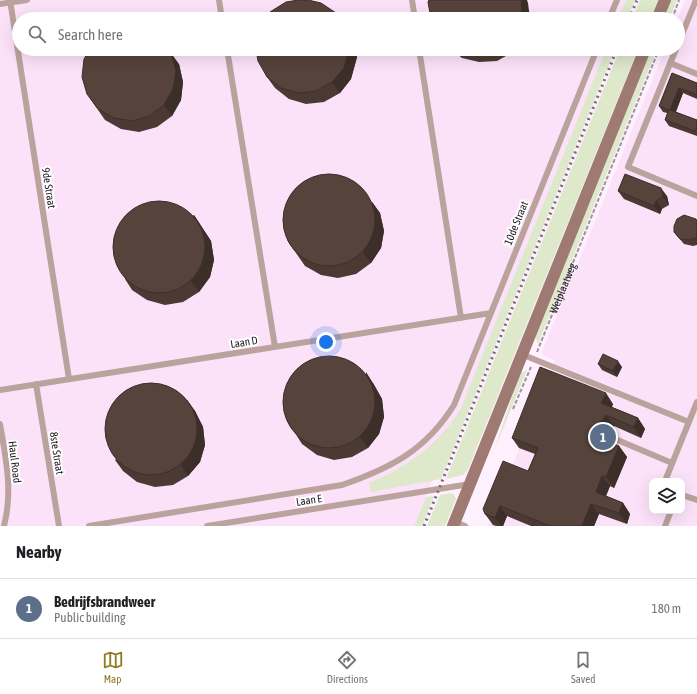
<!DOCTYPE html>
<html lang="en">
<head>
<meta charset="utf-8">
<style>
	body { margin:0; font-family:"Asap Condensed",sans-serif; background:#f6f6f6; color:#202124 }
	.controls { position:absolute; right:12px; bottom:12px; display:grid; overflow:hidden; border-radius:8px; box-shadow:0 4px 16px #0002 }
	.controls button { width:36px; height:36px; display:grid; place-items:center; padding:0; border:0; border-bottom:1px solid #e0e0e0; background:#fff; color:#202124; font:20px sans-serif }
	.you { position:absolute; left:326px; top:342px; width:14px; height:14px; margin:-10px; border:3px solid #fff; border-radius:50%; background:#1a73e8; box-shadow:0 0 0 6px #1a73e833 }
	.badge { display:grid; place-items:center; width:26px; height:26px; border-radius:50%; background:#8f7b21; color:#fff; font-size:13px; font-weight:700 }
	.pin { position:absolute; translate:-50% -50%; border:2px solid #fff; box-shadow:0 1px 4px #0006 }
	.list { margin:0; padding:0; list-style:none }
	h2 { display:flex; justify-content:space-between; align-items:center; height:52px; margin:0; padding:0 16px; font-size:17px }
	h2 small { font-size:13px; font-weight:400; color:#757577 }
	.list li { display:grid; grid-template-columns:26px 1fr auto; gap:12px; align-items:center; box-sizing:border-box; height:60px; padding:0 16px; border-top:1px solid #e0e0e0 }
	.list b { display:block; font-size:15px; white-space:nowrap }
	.list p { margin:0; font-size:13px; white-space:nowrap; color:#757577 }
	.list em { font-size:13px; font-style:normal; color:#757577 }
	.icon { flex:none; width:22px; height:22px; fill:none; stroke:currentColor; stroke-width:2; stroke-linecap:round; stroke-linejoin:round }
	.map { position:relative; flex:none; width:697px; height:526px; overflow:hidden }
	.search { position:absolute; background:#fff; box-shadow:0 4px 16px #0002; left:12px; right:12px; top:12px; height:44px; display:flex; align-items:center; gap:10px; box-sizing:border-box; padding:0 14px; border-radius:22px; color:#757577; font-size:15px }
	.sheet { height:112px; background:#fff }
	nav { display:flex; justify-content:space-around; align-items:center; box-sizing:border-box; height:56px; border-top:1px solid #e0e0e0; background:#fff; font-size:11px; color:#757577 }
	nav a { display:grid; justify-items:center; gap:2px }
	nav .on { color:#8f7b21 }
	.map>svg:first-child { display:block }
	.built { fill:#fbe2f9; fill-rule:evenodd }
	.green { fill:#dee8ca }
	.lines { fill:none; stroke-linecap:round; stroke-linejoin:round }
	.path { stroke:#9e949d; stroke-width:2; stroke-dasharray:4 2; stroke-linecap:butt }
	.lane { stroke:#bba29d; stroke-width:6 }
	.secondary { stroke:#9e7a73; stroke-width:12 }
	.rail { stroke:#756c74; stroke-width:3; stroke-dasharray:2 4; stroke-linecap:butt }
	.wall { fill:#4a3a33 }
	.shaded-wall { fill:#3c2f29 }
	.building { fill:#56433b; stroke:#3c2f29 }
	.labels { text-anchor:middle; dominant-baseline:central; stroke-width:4; stroke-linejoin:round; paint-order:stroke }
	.street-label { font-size:11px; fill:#1f191e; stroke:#fff }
</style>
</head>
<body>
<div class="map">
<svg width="697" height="526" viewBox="0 0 697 526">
	<rect width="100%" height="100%" fill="#fef0fd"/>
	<!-- built -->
	<path class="built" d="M 0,0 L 626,0 L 618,19 L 19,19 L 19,49 L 606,49 L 414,526 L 0,526 Z
		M 685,0 L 697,0 L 697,526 L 488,526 L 555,360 L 541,354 L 665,49 L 678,49 L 677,19 ZM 652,481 L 682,481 L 682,511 L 652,511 Z"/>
	<!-- green -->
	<path class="green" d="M 626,0 L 635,0 L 627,19 L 618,19 Z
		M 640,0 L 658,0 L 650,19 L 632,19 Z
		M 671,0 L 677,0 L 669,19 L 663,19 Z
		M 606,49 L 615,49 L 441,479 L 371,492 L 369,483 C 406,468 439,444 460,410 Z
		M 620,49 L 638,49 L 468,469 L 463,475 L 446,479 Z
		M 651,49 L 657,49 L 538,344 L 535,336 Z
		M 527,370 L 494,451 L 520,373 Z
		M 450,493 L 454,494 L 456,499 L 445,526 L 427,526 L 440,495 Z
		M 434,496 L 422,526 L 414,526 L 426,497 Z"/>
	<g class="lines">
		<!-- path -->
		<g class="path">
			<path d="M 672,19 L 679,0"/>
			<path id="s1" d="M 537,352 L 659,49"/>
			<path d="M 513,409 L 531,367"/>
		</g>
		<!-- lane -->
		<path class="lane" d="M 10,0 L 69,379
			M 219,0 L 222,19
			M 412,0 L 415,19
			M 0,4 L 27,0
			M 609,19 L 617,0
			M 678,44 L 696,0
			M 227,49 L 275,347
			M 419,49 L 461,318
			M 676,49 L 628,167 L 697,196
			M 670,63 L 697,74
			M 521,354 L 689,422
			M 36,384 L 59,526
			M 0,390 L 491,313
			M 0,424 C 6,459 13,491 4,526
			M 608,436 L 672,463
			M 665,481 L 697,402
			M 682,495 L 697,500
			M 455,522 L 465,526
			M 89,526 L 342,485 C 391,468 426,450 454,405 L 597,49
			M 207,526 L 470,484
			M 665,526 L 671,511"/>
		<!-- secondary -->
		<path class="secondary" d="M 657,19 L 665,0
			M 453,526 L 645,49"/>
		<!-- rail -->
		<path class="rail" d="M 629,19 L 637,0
			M 424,526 L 617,49"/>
	</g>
	<!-- wall -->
	<path class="wall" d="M 256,49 L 355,49 L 357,57 L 351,79 L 340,93 L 324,102 L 306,104 L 289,99 L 275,88 L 267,77 Z
		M 451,49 L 515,49 L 513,52 L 497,61 L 479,62 L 462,58 Z
		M 179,64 L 183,82 L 181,100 L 172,116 L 157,127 L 139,132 L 121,129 L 105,120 L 87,94 Z
		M 672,73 L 697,83 L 697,99 L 683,93 L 676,112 L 697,120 L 697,136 L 669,126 L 665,120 L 667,113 L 663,112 L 659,106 Z
		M 618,191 L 667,196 L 669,205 L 662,209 L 660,214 L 624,199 Z
		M 372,202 L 380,213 L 384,231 L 381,248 L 371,263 L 356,274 L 338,278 L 321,275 L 305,266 L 287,240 Z
		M 194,215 L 211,241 L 214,260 L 210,277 L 199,292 L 183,302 L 165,305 L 147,300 L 132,290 L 125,279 Z
		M 697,220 L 697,245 L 693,246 L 684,244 L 674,232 Z
		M 598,364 L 622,367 L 617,377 L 602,370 Z
		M 373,383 L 382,399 L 384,417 L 379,434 L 368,448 L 352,457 L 334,460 L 317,455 L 302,444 L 295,433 Z
		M 187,400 L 195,411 L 203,427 L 205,445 L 200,462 L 188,476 L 173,485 L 155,487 L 137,482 L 123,471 L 115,460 Z
		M 613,404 L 612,407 L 638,418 L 645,429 L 641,438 L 614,426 L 610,432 L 604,434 L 604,436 L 606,440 L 606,441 L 619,446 L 627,457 L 614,488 L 610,486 L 606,496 L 623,503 L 630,514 L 627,524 L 599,514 L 594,526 L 531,526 L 507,516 L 503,526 L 496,526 L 493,525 L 485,514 L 528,471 L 535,454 L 519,448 L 512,438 Z"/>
	<!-- shaded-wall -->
	<path class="shaded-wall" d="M 521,0 L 527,0 L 528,3 L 530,19 L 519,19 Z
		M 349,49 L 355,49 L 357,57 L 351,79 L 340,93 L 332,82 Z
		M 511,49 L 515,49 L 513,52 Z
		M 171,53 L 179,64 L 183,82 L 181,100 L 172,116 L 164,105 Z
		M 679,88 L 683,93 L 674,116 L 670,110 Z
		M 661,188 L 667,196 L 669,205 L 663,197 Z
		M 656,201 L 662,209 L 660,214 L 654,206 Z
		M 372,202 L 380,213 L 384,231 L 381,248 L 371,263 L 363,253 Z
		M 194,215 L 211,241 L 214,260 L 210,277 L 199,292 L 191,281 Z
		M 618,361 L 622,367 L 617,377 L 613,371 Z
		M 366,372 L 373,383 L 382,399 L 384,417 L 379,434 L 368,448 L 360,437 Z
		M 606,393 L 613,404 L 609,414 L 601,403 Z
		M 187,400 L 195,411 L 203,427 L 205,445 L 200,462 L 188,476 L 181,465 Z
		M 606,415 L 614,426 L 610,432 L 602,421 Z
		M 638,418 L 645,429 L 641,438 L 634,427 Z
		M 597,423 L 604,434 L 604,436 L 606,440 L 604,447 L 596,437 Z
		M 619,446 L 627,457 L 614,488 L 606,477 Z
		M 602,476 L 610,486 L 603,503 L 596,492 Z
		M 623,503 L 630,514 L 627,524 L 619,513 Z
		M 591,504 L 599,514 L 594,526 L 582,526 Z
		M 500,506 L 507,516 L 503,526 L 501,526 L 495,518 Z"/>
	<!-- building -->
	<path class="building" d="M 298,0 L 308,0 L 321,3 L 336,13 L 340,19 L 265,19 L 270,12 L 286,2 Z
		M 429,0 L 521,0 L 522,10 L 519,19 L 431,19 L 428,2 Z
		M 90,49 L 168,49 L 171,53 L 176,71 L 173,89 L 164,105 L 149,116 L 132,121 L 114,118 L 98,109 L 87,94 L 82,77 L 84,59 Z
		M 256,49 L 349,49 L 344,68 L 332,82 L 316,91 L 299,93 L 281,88 L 267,77 L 258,61 Z
		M 463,49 L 491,49 L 472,52 Z
		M 672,73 L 697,83 L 697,95 L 679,88 L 670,110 L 697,120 L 697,127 L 695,131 L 665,120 L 669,110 L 659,106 Z
		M283 220a46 46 0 1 1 92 0a46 46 0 1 1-92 0Z
		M 625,174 L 661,188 L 663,197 L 656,201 L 654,206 L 618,191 Z
		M113 247a46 46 0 1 1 92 0a46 46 0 1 1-92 0Z
		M 684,215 L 696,219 L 697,221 L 697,238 L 689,240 L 680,239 L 674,232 L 674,226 L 677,219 Z
		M 603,354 L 618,361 L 613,371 L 598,364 Z
		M283 402a46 46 0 1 1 92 0a46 46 0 1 1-92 0Z
		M 540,367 L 606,393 L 601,403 L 638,418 L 634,427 L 606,415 L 602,421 L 597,423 L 596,426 L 599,430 L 596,437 L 619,446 L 606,477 L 602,476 L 596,492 L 623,503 L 619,513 L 591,504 L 582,526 L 550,526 L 500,506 L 495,518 L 485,514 L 483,509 L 503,461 L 528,471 L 538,448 L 512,438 Z
		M105 429a46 46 0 1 1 92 0a46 46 0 1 1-92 0Z"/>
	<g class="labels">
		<!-- street labels -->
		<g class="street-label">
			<text transform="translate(49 188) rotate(81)">9de Straat</text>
			<text transform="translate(516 223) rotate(-68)">10de Straat</text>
			<text stroke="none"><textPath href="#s1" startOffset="69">Welplaatweg</textPath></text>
			<text transform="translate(244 342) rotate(-9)">Laan D</text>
			<text transform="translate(57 453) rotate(81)">8ste Straat</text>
			<text transform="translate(15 462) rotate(83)">Haul Road</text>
			<text transform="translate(309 500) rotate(-9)">Laan E</text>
		</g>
	</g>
</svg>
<div class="controls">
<button><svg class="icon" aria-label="layers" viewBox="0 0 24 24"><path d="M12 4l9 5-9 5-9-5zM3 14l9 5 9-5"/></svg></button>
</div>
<div class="you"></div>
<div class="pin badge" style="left:603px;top:437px;background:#5c6f8a">1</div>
<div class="search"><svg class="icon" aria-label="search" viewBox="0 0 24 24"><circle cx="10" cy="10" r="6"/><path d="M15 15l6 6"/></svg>Search here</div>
</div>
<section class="sheet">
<h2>Nearby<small></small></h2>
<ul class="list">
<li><span class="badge" style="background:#5c6f8a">1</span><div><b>Bedrijfsbrandweer</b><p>Public building</p></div><em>180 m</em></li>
</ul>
</section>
<nav>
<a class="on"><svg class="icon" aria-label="map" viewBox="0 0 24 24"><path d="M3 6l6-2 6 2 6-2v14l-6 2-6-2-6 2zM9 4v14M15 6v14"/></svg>Map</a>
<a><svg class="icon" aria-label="directions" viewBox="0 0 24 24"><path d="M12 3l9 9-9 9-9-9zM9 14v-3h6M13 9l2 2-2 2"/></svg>Directions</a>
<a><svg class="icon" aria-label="saved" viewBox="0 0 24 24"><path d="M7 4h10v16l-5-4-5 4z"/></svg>Saved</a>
</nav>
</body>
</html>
